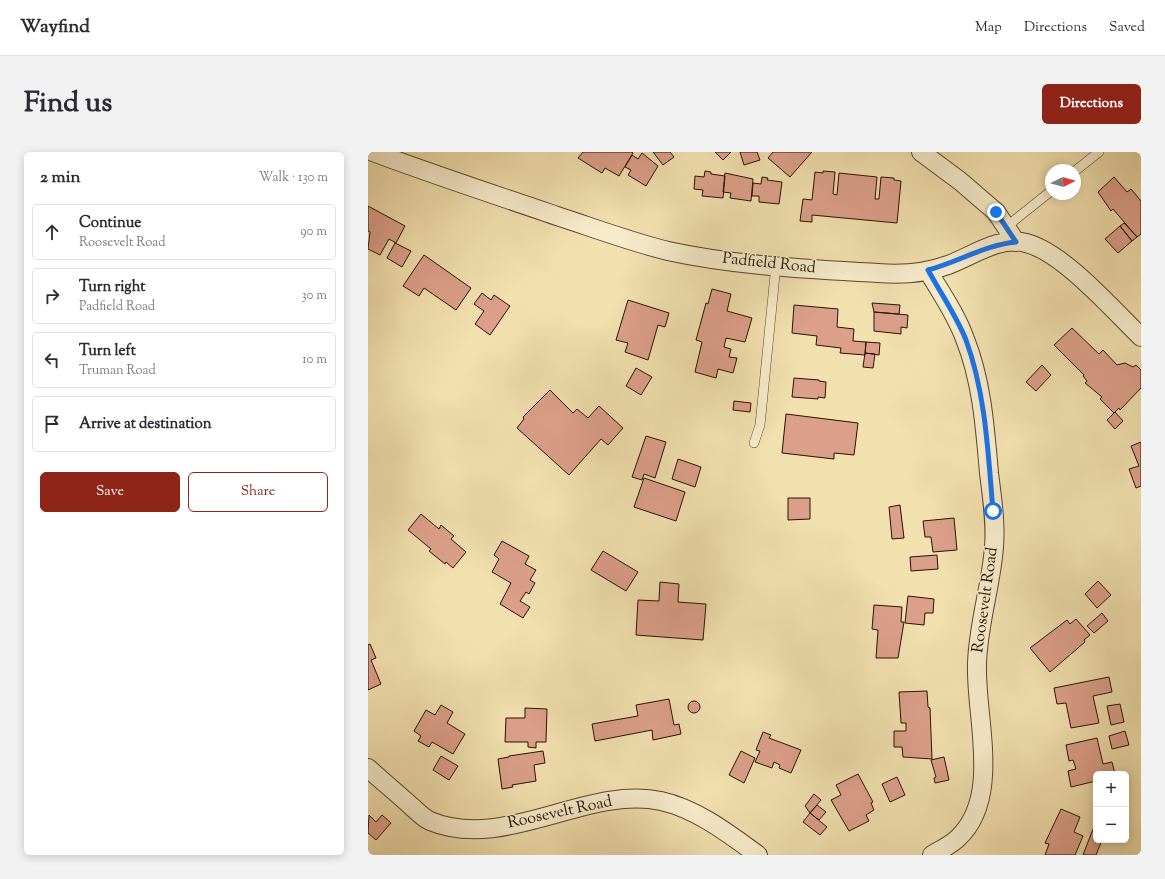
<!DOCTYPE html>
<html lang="en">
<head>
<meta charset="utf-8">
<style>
	body { margin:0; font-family:"Sorts Mill Goudy",serif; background:#f2f2f3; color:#2b2b33 }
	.controls { position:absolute; right:12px; bottom:12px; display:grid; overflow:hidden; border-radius:6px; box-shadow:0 2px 10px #0003 }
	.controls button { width:36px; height:36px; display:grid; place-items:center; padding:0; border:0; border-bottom:1px solid #e1e1e2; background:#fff; color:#2b2b33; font:20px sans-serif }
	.compass { position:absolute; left:677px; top:12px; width:36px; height:36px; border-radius:50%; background:#fff; box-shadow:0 2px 10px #0003; rotate:85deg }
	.stop { position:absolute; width:12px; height:12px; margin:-9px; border:3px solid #1a73e8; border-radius:50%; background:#fff }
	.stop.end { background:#1a73e8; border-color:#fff; box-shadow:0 1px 4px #0008 }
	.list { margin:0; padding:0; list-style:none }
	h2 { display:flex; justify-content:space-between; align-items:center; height:52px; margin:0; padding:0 16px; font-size:17px }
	h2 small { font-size:13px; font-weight:400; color:#7c7c81 }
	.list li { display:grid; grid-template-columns:26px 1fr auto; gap:12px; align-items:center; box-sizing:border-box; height:56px; margin:0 8px 8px; padding:0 8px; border:1px solid #e1e1e2; border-radius:6px }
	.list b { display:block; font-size:15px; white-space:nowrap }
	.list p { margin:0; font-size:13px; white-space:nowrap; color:#7c7c81 }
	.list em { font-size:13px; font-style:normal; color:#7c7c81 }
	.actions { display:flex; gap:8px; padding:12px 16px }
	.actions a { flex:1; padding:9px 0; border:1px solid #8f2418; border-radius:6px; text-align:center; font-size:14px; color:#8f2418 }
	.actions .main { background:#8f2418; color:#fff }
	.icon { flex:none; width:22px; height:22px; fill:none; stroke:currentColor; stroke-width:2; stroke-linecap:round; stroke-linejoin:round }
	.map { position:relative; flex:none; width:773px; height:703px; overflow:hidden; border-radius:6px }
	header { display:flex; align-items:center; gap:24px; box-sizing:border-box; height:56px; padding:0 20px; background:#fff; border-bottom:1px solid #e1e1e2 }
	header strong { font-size:19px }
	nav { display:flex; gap:22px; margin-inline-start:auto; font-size:14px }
	.intro { display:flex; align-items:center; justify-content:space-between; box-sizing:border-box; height:96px; padding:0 24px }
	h1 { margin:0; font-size:28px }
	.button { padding:10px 18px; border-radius:6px; background:#8f2418; color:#fff; font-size:14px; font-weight:700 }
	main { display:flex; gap:24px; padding:0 24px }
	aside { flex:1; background:#fff; border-radius:6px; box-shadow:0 2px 10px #0003 }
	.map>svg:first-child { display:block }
	.building { fill:#dca08a; stroke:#271200 }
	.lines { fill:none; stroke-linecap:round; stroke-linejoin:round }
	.lane-casing { stroke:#5a462c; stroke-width:10 }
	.street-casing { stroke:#5a462c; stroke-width:20 }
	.lane { stroke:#f7ebcb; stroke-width:9 }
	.street { stroke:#f7ebcb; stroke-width:18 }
	.route { stroke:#1a73e8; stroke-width:5 }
	.labels { text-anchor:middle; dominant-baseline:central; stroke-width:3; stroke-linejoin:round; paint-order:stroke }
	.street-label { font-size:16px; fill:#271200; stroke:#f7ebcb }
</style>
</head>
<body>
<header>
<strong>Wayfind</strong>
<nav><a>Map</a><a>Directions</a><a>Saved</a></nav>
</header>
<div class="intro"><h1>Find us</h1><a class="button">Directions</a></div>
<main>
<aside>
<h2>2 min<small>Walk · 130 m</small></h2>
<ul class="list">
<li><svg class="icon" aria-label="ahead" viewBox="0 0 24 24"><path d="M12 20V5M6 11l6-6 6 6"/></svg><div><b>Continue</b><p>Roosevelt Road</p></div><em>90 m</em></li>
<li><svg class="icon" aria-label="right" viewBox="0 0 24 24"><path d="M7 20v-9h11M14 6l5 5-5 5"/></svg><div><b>Turn right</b><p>Padfield Road</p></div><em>30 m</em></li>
<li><svg class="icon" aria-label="left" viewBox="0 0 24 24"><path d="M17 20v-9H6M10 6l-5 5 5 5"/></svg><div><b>Turn left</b><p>Truman Road</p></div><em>10 m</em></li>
<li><svg class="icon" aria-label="arrive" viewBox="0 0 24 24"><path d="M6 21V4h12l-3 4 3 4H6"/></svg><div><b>Arrive at destination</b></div></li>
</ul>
<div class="actions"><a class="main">Save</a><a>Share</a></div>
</aside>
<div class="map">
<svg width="773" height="703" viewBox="0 0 773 703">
	<rect width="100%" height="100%" fill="#f2e0af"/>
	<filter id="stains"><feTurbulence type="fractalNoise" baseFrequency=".005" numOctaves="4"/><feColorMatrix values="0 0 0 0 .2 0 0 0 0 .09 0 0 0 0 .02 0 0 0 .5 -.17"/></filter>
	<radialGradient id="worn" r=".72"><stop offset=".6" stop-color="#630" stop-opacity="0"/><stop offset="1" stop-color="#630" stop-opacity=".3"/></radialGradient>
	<!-- building -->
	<path class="building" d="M 215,0 L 264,0 L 265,1 L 251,24 L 237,16 L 234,21 L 210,6 Z
		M 285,0 L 302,0 L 306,5 L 295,13 Z
		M 347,0 L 363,0 L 355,8 Z
		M 372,0 L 389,0 L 392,8 L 376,13 Z
		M 405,0 L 444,0 L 422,25 L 400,6 Z
		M 274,1 L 290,14 L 278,34 L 260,23 L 263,18 L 257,15 L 264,3 L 270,7 Z
		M 337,19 L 343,20 L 343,22 L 357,24 L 355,46 L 334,44 L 335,38 L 326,37 L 327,24 L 336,25 Z
		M 455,19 L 467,20 L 465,42 L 469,43 L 471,21 L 509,25 L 507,47 L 511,47 L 513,25 L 526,26 L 526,28 L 533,29 L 529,71 L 444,63 L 444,70 L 432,69 L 435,47 L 444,48 L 447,20 L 455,21 Z
		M 357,21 L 385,27 L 383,49 L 362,46 L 363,41 L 355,40 Z
		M 394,25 L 400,26 L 399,28 L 414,30 L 411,52 L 391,50 L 391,44 L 384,44 L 385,31 L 393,32 Z
		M 746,25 L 759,40 L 763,37 L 773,49 L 773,82 L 769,85 L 745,57 L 743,59 L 730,40 Z
		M 0,54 L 37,74 L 28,91 L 21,87 L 12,103 L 0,97 L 2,80 L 0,79 Z
		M 756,71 L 769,85 L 764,89 L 752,74 Z
		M 752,74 L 764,89 L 750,101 L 737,87 Z
		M 27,91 L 43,99 L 34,115 L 19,106 Z
		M 56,103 L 103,136 L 88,158 L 56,136 L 51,144 L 35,134 Z
		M 344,137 L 363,142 L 359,159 L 384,166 L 377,190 L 358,186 L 356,195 L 363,197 L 361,205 L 369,206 L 365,221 L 350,217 L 348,226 L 327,220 L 334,190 L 328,188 L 338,151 L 340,152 Z
		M 114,141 L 123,148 L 126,143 L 142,154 L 122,183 L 107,172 L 116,159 L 106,152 Z
		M 260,148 L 301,161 L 297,175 L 290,173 L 280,208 L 257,200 L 260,191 L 248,188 Z
		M 504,151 L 532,153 L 531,162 L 506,160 Z
		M 426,153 L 470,157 L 469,175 L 486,177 L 485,189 L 498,190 L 497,203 L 472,201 L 473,196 L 448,193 L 449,184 L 424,181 Z
		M 506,160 L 540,163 L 539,176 L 533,175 L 533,182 L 506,179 Z
		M 704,176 L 731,202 L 735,198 L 749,213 L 757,211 L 765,215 L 768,213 L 773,218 L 773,236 L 752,258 L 751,256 L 746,261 L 732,247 L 734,245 L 717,231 L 719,229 L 715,224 L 716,223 L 686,193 Z
		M 498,190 L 512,191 L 511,203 L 497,201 Z
		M 497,201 L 507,202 L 505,216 L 495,215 Z
		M 674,213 L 683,223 L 668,239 L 658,230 Z
		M 268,216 L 284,225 L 273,243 L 258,234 Z
		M 426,226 L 451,228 L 451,229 L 458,230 L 457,246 L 450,245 L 450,247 L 424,245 Z
		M 182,238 L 205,261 L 209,257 L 220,266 L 231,254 L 255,276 L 240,293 L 233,287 L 201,323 L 149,276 L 156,267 L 155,265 Z
		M 366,249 L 383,251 L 382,260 L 365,258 Z
		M 747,260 L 755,269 L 747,277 L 739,268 Z
		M 418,262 L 490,271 L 486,303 L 466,301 L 466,307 L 414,301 Z
		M 278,284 L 298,290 L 287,326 L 276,322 L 274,328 L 264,325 Z
		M 773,290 L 773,334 L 768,336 L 761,317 L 771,314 L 763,294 Z
		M 310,307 L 333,315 L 327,335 L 304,327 Z
		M 276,326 L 317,340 L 308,369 L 266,355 Z
		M 420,346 L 442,346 L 442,367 L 420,368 Z
		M 532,353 L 536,386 L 524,387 L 521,355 Z
		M 53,362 L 71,377 L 73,373 L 86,384 L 83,387 L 98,400 L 85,416 L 78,410 L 77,412 L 61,399 L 63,397 L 40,378 Z
		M 586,366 L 589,398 L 565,400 L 563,385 L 557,385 L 555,369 Z
		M 134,389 L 161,404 L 157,412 L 168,418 L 162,428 L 167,431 L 161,442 L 158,440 L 152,449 L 162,455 L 155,466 L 132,452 L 143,431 L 124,420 L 131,407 L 126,403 Z
		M 235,399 L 270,420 L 258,439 L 223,418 Z
		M 569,403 L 570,417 L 543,419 L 542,405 Z
		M 730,429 L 743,443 L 729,456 L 717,442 Z
		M 292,430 L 311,432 L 310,450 L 338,452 L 335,488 L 268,483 L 270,448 L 291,449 Z
		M 540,444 L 566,447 L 565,461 L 557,461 L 556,473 L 537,471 Z
		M 506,453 L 534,455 L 533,470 L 536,470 L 530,506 L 508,506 L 510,478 L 504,477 Z
		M 734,461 L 740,469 L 726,481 L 719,474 Z
		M 708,467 L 722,483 L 716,488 L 717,490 L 682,520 L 662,496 L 699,468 L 702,472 Z
		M 2,492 L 8,506 L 3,508 L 13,532 L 0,538 L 0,493 Z
		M 741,525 L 744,540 L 725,544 L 731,571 L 703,576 L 698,551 L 689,552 L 686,536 Z
		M 559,539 L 560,555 L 562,556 L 564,607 L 535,605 L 534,595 L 526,595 L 526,579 L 538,579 L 538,571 L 533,571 L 531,540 Z
		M 301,547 L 306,573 L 311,572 L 313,582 L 285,588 L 284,578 L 227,589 L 224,572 L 270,564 L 268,553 Z
		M320 555a6 6 0 1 1 12 0a6 6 0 1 1-12 0Z
		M 752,552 L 756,570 L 743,573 L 739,554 Z
		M 73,553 L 85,560 L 79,571 L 97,582 L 85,602 L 64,590 L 61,595 L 50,589 L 53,584 L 46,579 L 58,558 L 67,563 Z
		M 157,556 L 179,557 L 178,590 L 168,590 L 168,596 L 160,595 L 160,590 L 137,590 L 138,566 L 157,566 Z
		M 757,579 L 761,593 L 744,597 L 741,584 Z
		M 395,580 L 403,583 L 401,586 L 433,598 L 423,621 L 411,616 L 412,613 L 406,610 L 404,616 L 387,610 L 392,599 L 388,598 Z
		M 729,586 L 735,612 L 744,610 L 747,622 L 728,622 L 728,629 L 703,635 L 700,619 L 708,617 L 705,608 L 701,609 L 698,593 Z
		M 175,599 L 177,611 L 166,613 L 168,629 L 144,633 L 145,635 L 134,637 L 130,607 L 141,605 L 141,604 Z
		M 373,599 L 387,606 L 376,631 L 361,623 Z
		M 73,604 L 90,614 L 81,628 L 65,618 Z
		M 576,605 L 581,628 L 567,631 L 566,626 L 568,625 L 563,608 Z
		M 490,622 L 505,650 L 503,651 L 506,658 L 498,663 L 501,669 L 481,679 L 463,648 L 473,643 L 468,633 Z
		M 529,625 L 537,643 L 522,650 L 514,632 Z
		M 446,642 L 453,648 L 442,661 L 437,654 Z
		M 449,653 L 458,660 L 451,668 L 442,661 Z
		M 693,657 L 712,665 L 706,680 L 715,684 L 707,703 L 677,703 L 681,692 L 677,691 Z
		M 442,661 L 459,675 L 452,683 L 435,670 Z
		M 1,663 L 8,670 L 14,663 L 23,671 L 8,688 L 0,681 Z
		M 725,677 L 728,679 L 728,688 L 734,688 L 728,703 L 715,703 Z"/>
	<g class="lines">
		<!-- lane casing -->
		<g class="lane-casing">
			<path id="lane" d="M 707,19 L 731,0
				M 638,75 L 683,39
				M 386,291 L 392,273 L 408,113"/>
		</g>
		<!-- street casing -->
		<g class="street-casing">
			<path id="street" d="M 5,0 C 66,23 128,43 189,64 C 226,76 263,90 300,99 C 368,114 441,117 510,121 C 533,123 558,121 580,113 C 605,104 630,84 658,91 C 695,100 745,158 773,185
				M 553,0 L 592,29 L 628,60 L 648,90
				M 560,119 C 573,141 588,162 597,187 C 614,230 617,275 621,321 C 624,345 628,371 626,395 C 623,435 610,472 609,512 C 607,564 634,645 590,686 C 583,693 572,698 564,703
				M 0,616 C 14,629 29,641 43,654 C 49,659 55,666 62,669 C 136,700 219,633 293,649 C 329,657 361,682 390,703"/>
		</g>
		<!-- lane -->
		<use href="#lane" class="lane"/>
		<!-- street -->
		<use href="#street" class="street"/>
	</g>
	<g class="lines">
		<!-- route -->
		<path class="route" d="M 625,359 C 620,301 618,243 598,188 C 588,163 573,142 560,118 C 590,110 617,93 648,90 L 628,60"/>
	</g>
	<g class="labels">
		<!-- street labels -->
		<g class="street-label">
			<text transform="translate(401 112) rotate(6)">Padfield Road</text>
			<text transform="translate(618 448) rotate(-82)">Roosevelt Road</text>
			<text transform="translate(192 661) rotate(-12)">Roosevelt Road</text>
		</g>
	</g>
	<rect width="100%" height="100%" filter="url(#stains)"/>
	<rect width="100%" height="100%" fill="url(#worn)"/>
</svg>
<div class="controls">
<button>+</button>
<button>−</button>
</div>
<svg class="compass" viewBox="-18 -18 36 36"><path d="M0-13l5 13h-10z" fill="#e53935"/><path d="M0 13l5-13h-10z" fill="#7c7c81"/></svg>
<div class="stop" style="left:625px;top:359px"></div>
<div class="stop end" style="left:628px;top:60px"></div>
</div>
</main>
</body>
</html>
